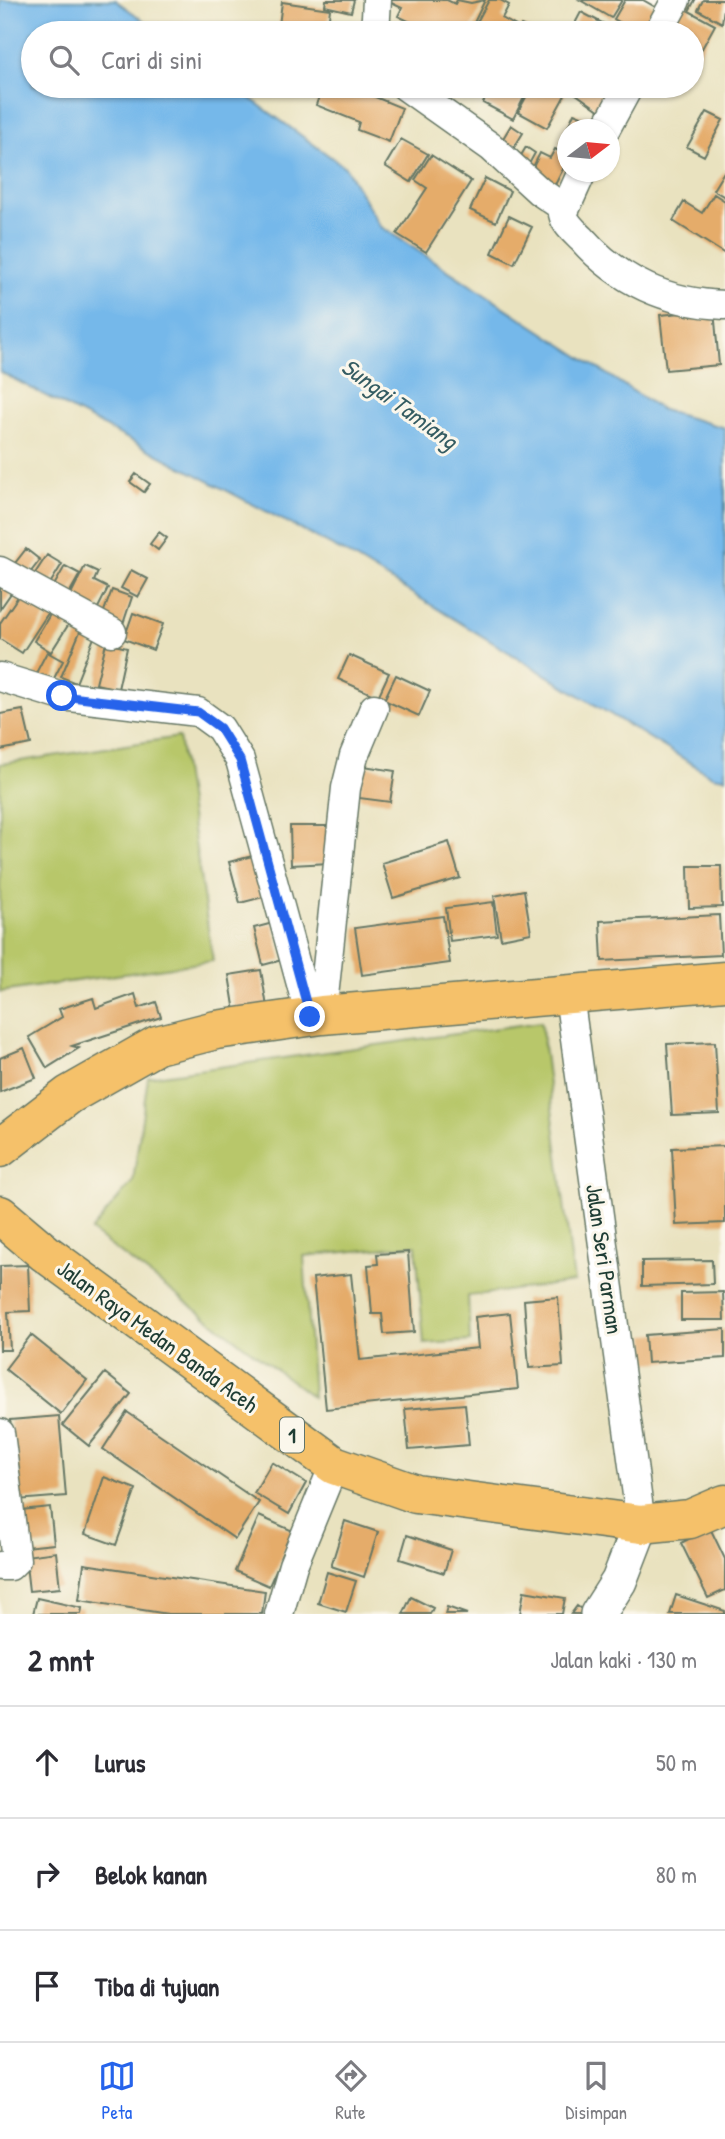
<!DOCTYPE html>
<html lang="id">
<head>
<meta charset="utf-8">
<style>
	body { margin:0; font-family:"Patrick Hand",sans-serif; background:#f2f2f3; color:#2b2b33 }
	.compass { position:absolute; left:557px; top:119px; width:63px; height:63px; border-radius:50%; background:#fff; box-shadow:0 2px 5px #0004; rotate:74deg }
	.stop { position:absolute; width:21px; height:21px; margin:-16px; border:5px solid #2563eb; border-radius:50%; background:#fff }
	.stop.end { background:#2563eb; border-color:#fff; box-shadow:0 2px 7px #0008 }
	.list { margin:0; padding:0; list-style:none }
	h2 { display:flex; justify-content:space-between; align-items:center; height:91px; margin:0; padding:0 28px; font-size:30px }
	h2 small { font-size:23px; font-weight:400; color:#7c7c81 }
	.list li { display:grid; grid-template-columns:46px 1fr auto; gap:21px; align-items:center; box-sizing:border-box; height:112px; padding:0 28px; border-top:2px solid #e1e1e2 }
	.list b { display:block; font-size:26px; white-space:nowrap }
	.list em { font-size:23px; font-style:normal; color:#7c7c81 }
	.icon { flex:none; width:38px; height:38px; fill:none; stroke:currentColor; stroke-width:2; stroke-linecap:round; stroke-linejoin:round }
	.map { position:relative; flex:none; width:725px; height:1614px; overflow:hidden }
	.search { position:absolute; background:#fff; box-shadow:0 2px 5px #0004; left:21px; right:21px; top:21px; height:77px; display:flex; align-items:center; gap:18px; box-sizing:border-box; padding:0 24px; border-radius:38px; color:#7c7c81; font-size:26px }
	.sheet { height:427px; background:#fff }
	nav { display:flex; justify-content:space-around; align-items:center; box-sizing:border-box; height:98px; border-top:2px solid #e1e1e2; background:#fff; font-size:19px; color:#7c7c81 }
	nav a { display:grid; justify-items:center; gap:4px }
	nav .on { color:#2563eb }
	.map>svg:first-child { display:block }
	.green { fill:#b8c76a; stroke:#6c824f; stroke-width:2 }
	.water { fill:#74b8ea; stroke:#4a7a8f; stroke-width:2 }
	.building { fill:#e5ac6a }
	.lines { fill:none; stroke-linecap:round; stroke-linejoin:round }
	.minor-casing { stroke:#667765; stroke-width:31 }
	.tertiary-casing { stroke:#667765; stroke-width:38 }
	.trunk-casing { stroke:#667765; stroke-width:41 }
	.minor { stroke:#fff; stroke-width:28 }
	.tertiary { stroke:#fff; stroke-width:35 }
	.trunk { stroke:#f5c16b; stroke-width:38 }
	.route { stroke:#2563eb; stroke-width:9 }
	.labels { text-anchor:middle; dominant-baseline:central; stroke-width:6; stroke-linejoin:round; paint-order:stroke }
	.shield { fill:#fbf7ec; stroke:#61756b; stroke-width:2 }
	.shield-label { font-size:21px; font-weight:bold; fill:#1f3d34 }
	.street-label { font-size:23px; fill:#1f3d34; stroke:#fbf7ec }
	.water-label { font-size:24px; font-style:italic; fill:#345c62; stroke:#fbf7ec }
</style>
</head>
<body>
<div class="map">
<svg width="725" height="1614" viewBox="0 0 725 1614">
	<rect width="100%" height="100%" fill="#fbf7ec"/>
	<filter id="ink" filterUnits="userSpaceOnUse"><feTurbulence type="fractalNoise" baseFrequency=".0143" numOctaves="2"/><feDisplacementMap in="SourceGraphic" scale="14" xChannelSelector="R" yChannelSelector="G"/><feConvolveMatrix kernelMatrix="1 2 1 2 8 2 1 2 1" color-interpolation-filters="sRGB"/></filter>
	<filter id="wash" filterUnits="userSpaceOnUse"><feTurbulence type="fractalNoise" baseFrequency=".00686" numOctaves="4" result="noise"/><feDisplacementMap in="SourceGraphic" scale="28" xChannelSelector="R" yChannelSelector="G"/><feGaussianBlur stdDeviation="1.57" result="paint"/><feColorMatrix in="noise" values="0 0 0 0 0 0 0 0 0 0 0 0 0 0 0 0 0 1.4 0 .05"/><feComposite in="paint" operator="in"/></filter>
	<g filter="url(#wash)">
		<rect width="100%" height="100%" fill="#e9e2bf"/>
		<!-- green -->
		<path class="green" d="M 179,737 L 213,961 L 0,992 L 0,764 Z
			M 541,1022 L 574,1282 L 468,1296 L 470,1341 L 424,1344 L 416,1245 L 304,1256 L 313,1397 L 91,1231 L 133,1181 L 148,1077 Z"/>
		<!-- water -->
		<path class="water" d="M 0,0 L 115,0 L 161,33 L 33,33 L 33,86 L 233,86 L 346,168 L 380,226 L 662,410 L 725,428 L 725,778 L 712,776 L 344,552 L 0,372 Z"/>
		<g id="blocks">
			<!-- building -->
			<path class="building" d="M 326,0 L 354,0 L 351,12 L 325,6 Z
				M 385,0 L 447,0 L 455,4 L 457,0 L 471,3 L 485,0 L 469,33 L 433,33 L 398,16 L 402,8 Z
				M 489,0 L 500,0 L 509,5 L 502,18 L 516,26 L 512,33 L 471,33 Z
				M 580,0 L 622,0 L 611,18 Z
				M 625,0 L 643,0 L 664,12 L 652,33 L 639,33 L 614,19 Z
				M 680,0 L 695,0 L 689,11 L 715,25 L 694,63 L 692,62 L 692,33 L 662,33 Z
				M 703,0 L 725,0 L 722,23 L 698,10 Z
				M 282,2 L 330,9 L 327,33 L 278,33 Z
				M 581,12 L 606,25 L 602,33 L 570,33 Z
				M 521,25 L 538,33 L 517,33 Z
				M 299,86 L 320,86 L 318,93 Z
				M 323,86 L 373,86 L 370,95 L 402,108 L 389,142 L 357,130 L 359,122 L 316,105 Z
				M 420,86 L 444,86 L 440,95 Z
				M 492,86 L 530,86 L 513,119 L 483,103 Z
				M 532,86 L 570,86 L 547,128 L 518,112 Z
				M 576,86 L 622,86 L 603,113 L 572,91 Z
				M 707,112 L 723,120 L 704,156 L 687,147 Z
				M 574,113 L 598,123 L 595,130 L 568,130 L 568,148 L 560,145 Z
				M 511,125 L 523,133 L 510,154 L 498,147 Z
				M 401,139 L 428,154 L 411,182 L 385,166 Z
				M 526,147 L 535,153 L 529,164 L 519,159 Z
				M 555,149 L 568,155 L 568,159 L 553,189 L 528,177 L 540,153 L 550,158 Z
				M 431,155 L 471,181 L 426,252 L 397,234 L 427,188 L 415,180 Z
				M 725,170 L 725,197 L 713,190 Z
				M 485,178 L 510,191 L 496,222 L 470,210 Z
				M 714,194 L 725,201 L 725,254 L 673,221 L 684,202 L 702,213 Z
				M 509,216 L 532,227 L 514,264 L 492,253 Z
				M 714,310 L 719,365 L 666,370 L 660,315 Z
				M 136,474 L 150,484 L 144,492 L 130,482 Z
				M 159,532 L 167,538 L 158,550 L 150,544 Z
				M 26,549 L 40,560 L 26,578 L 12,567 Z
				M 47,555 L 62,564 L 48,587 L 32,578 Z
				M 65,566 L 80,574 L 67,597 L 52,589 Z
				M 85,566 L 98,572 L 94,581 L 108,588 L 95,614 L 68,600 Z
				M 131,570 L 148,579 L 138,597 L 121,588 Z
				M 0,575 L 16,586 L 0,609 Z
				M 24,588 L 52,607 L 22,653 L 0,639 L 0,623 Z
				M 112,590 L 132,597 L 121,630 L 100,622 Z
				M 54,608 L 72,619 L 51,652 L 34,641 Z
				M 133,613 L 163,624 L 153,650 L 124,639 Z
				M 81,629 L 95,635 L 76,683 L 61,677 Z
				M 106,643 L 127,648 L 118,689 L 96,684 Z
				M 47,652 L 63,661 L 51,684 L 35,675 Z
				M 349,655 L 389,673 L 378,697 L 338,679 Z
				M 396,675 L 430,691 L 419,716 L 384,700 Z
				M 23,710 L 31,744 L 0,750 L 0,714 Z
				M 364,766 L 395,771 L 390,802 L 359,798 Z
				M 290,826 L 329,826 L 330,863 L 291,865 Z
				M 449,842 L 460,878 L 393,898 L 382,863 Z
				M 260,854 L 271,895 L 240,903 L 229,862 Z
				M 688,866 L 721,866 L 722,907 L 689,908 Z
				M 524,890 L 531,933 L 501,939 L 494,896 Z
				M 493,902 L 497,935 L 450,941 L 446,908 Z
				M 719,915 L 721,955 L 602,961 L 600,921 Z
				M 443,916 L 450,963 L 362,975 L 355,928 Z
				M 273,923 L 282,960 L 263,965 L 254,928 Z
				M 261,970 L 267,1007 L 235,1012 L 229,975 Z
				M 135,994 L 139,1008 L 156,1002 L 161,1017 L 72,1046 L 79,1048 L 47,1068 L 29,1037 L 62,1017 L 59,1009 L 93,998 L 96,1008 Z
				M 715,1042 L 719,1113 L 672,1115 L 667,1044 Z
				M 24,1048 L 36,1078 L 0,1092 L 0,1058 Z
				M 725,1146 L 725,1223 L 676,1225 L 672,1148 Z
				M 408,1252 L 414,1332 L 384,1334 L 382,1314 L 372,1314 L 368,1265 L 378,1264 L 377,1254 Z
				M 712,1260 L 713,1284 L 642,1286 L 642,1261 Z
				M 28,1265 L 30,1311 L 8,1312 L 10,1350 L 0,1350 L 0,1266 Z
				M 351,1274 L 360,1360 L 478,1348 L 475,1317 L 510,1313 L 518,1389 L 326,1409 L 313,1278 Z
				M 723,1292 L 724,1320 L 681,1320 L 681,1293 Z
				M 558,1297 L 563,1366 L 529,1368 L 524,1300 Z
				M 725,1329 L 725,1358 L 647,1363 L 645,1335 Z
				M 31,1335 L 87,1380 L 61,1414 L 5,1369 Z
				M 105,1373 L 131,1394 L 89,1446 L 63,1425 Z
				M 465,1404 L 469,1445 L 409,1450 L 405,1409 Z
				M 127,1412 L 259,1502 L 235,1539 L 103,1449 Z
				M 59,1416 L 66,1496 L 17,1500 L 10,1420 Z
				M 272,1462 L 306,1483 L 289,1514 L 254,1493 Z
				M 104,1477 L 136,1489 L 116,1545 L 85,1534 Z
				M 50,1507 L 54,1544 L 25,1547 L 21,1510 Z
				M 259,1516 L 293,1531 L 269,1586 L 235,1571 Z
				M 345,1521 L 378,1532 L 364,1577 L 331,1566 Z
				M 710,1528 L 725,1559 L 725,1590 L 708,1598 L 681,1543 Z
				M 407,1535 L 451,1550 L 444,1573 L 400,1559 Z
				M 56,1552 L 60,1588 L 29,1591 L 25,1556 Z
				M 84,1564 L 265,1591 L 262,1614 L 168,1614 L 79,1600 Z
				M 327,1572 L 356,1581 L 346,1612 L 318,1603 Z
				M 524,1591 L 565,1598 L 562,1614 L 520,1614 Z
				M 676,1595 L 725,1611 L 725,1614 L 670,1614 Z
				M 411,1597 L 433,1608 L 430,1614 L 403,1614 Z
				M 37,1598 L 82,1608 L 81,1614 L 33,1614 Z
				M 577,1606 L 584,1611 L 582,1614 L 571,1614 Z
				M 447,1607 L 467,1614 L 445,1614 Z"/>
		</g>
	</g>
	<g filter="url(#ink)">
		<use href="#blocks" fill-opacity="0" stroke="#667765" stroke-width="2"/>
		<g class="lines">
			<!-- minor casing -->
			<g class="minor-casing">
				<path id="minor" d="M 375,33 L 377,0
					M 658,33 L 676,0
					M 405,86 L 491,147 L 539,191 L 564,208
					M 605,130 L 629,86
					M 582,172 L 563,214 C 565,224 575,232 582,239 C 621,283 668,303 725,305
					M 0,571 L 112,632
					M 0,677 L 62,696 L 198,712 L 220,728 L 240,760 L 310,1017
					M 569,995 L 641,1524
					M 322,1015 L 346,788 L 354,756 L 374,708
					M 0,1433 L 16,1560 L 10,1566 L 0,1566
					M 279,1614 L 293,1565 L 334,1465"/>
			</g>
			<!-- tertiary casing -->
			<g class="tertiary-casing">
				<path id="tertiary" d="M 598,1614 L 619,1581 L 641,1524"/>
			</g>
			<!-- trunk casing -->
			<g class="trunk-casing">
				<path id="trunk" d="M 0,1148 L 69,1095 L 157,1045 L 216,1030 L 322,1015 L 725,981
					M 0,1215 L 45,1253 L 334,1465 L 416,1494 L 641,1524 L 690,1519 L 725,1504"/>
			</g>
			<!-- minor -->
			<use href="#minor" class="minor"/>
			<!-- tertiary -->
			<use href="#tertiary" class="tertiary"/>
			<!-- trunk -->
			<use href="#trunk" class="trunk"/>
		</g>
	</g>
	<g class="lines" filter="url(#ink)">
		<!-- route -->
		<path class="route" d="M 62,696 L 198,712 L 220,728 L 240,760 L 310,1017"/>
	</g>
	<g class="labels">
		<!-- shield labels -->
		<rect class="shield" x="280" y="1417.5" width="24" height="35" rx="5"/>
		<g class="shield-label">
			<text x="292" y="1435">1</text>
		</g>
		<!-- street labels -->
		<g class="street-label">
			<text transform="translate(605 1259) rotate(82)">Jalan Seri Parman</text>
			<text transform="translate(158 1336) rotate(36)">Jalan Raya Medan Banda Aceh</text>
		</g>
		<!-- water labels -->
		<g class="water-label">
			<text transform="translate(400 403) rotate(36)">Sungai Tamiang</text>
		</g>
	</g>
</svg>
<svg class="compass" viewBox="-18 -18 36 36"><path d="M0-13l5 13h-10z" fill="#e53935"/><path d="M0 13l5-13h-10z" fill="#7c7c81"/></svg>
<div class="stop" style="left:62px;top:696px"></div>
<div class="stop end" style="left:310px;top:1017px"></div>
<div class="search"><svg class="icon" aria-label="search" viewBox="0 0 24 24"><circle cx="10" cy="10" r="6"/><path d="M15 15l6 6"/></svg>Cari di sini</div>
</div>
<section class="sheet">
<h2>2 mnt<small>Jalan kaki · 130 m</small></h2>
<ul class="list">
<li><svg class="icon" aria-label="ahead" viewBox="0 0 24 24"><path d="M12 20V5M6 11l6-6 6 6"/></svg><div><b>Lurus</b></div><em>50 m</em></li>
<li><svg class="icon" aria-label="right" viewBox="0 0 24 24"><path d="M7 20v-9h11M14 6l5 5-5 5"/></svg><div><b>Belok kanan</b></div><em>80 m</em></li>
<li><svg class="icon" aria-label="arrive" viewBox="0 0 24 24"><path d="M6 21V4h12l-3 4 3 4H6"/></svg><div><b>Tiba di tujuan</b></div></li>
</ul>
</section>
<nav>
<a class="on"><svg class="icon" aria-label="map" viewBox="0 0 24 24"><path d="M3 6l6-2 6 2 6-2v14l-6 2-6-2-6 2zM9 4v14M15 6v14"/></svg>Peta</a>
<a><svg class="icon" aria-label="directions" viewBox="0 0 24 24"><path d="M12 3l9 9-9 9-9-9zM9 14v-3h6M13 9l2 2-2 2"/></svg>Rute</a>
<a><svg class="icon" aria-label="saved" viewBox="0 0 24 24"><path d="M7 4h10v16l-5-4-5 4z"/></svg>Disimpan</a>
</nav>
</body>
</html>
